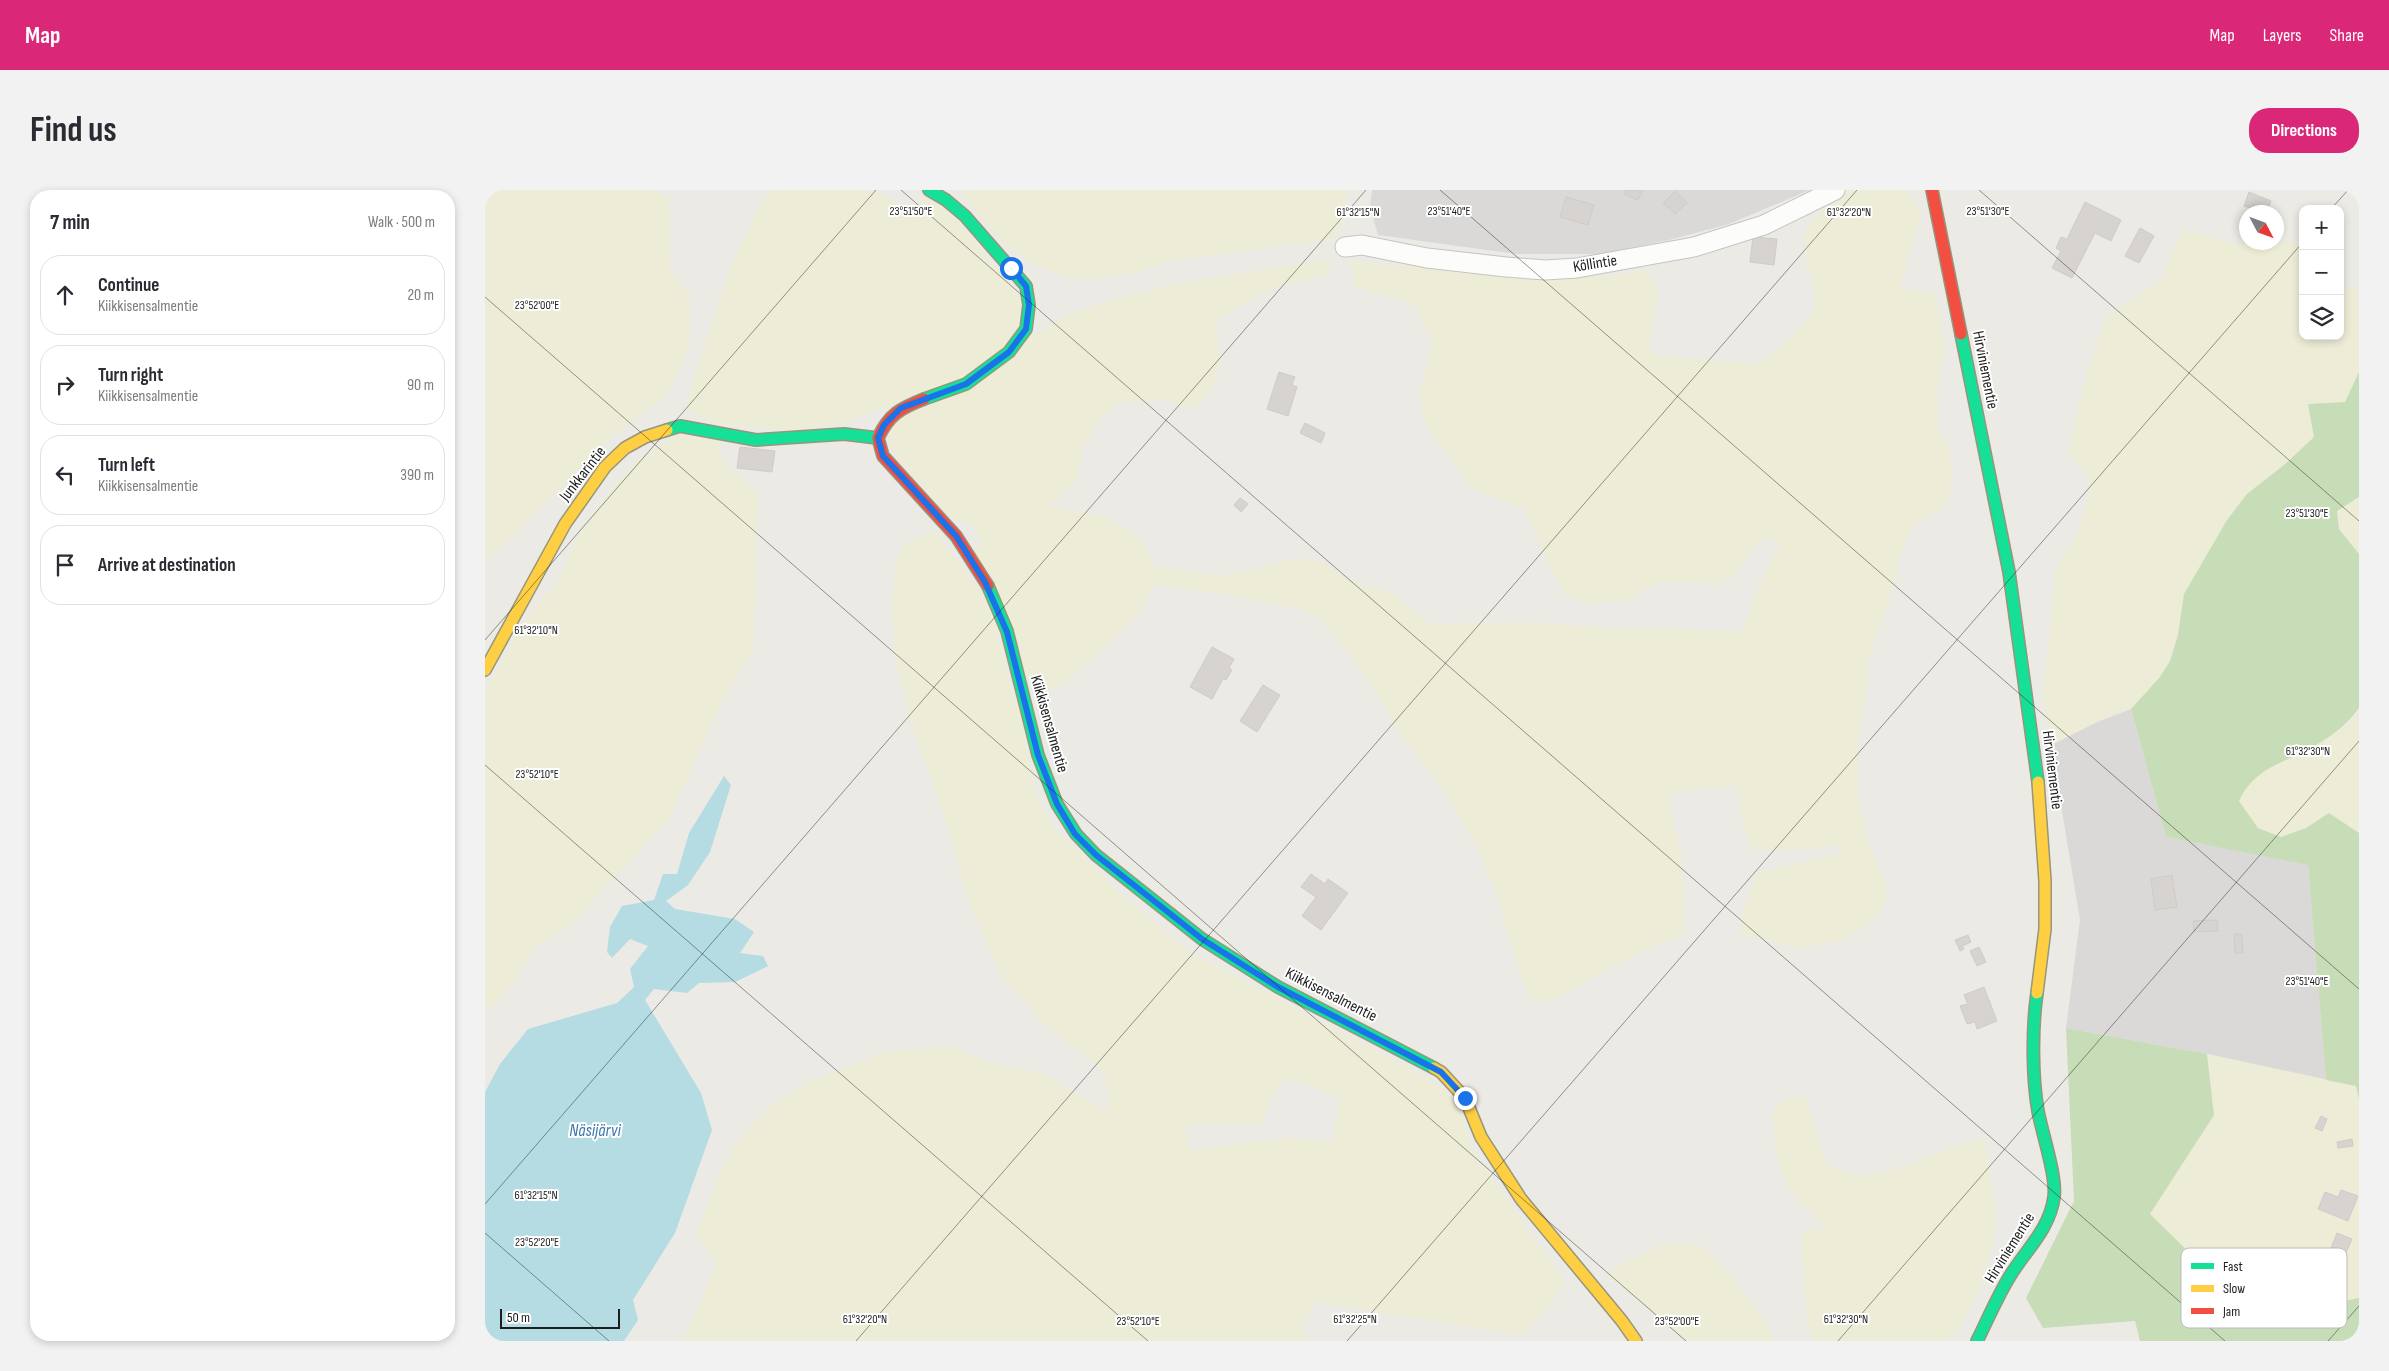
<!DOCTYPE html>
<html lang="en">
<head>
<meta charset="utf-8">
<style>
	body { margin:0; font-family:"Sofia Sans Condensed",sans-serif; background:#f2f2f3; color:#2b2b33 }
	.controls { position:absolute; right:15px; top:15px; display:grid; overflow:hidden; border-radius:10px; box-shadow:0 2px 8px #0003 }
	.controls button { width:45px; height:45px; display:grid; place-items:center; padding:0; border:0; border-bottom:1px solid #e1e1e2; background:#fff; color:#2b2b33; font:25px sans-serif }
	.compass { position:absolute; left:1754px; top:15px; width:45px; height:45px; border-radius:50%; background:#fff; box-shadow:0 2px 8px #0003; rotate:131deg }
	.scale { position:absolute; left:15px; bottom:12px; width:120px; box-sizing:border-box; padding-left:5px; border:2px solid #1d1d1d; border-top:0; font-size:14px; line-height:18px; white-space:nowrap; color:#1d1d1d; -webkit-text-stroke:4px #fff; paint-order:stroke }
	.stop { position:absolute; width:15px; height:15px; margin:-11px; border:4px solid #1a73e8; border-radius:50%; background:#fff }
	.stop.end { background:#1a73e8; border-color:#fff; box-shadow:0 1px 5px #0008 }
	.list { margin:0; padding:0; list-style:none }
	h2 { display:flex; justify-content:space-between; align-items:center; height:65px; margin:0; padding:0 20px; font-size:21px }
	h2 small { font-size:16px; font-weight:400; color:#7c7c81 }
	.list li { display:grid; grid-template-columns:32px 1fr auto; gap:15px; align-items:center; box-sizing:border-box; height:80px; margin:0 10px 10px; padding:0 10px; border:1px solid #e1e1e2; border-radius:20px }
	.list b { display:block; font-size:19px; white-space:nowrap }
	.list p { margin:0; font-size:16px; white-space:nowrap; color:#7c7c81 }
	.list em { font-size:16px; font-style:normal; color:#7c7c81 }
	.icon { flex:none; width:28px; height:28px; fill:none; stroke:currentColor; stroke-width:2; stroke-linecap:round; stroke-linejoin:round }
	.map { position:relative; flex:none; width:1874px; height:1151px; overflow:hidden; border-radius:20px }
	header { display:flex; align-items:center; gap:30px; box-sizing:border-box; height:70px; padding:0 25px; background:#db2777; color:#fff }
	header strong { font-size:24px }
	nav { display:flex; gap:28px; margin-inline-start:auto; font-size:18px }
	.intro { display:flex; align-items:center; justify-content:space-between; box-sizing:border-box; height:120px; padding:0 30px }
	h1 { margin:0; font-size:35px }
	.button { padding:12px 22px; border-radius:20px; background:#db2777; color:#fff; font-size:18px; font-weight:700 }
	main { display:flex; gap:30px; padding:0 30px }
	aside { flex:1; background:#fff; border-radius:20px; box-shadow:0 2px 8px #0003 }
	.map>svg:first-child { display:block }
	.residential { fill:#dbd9d7 }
	.farmland { fill:#ededd7; fill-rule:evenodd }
	.forest { fill:#c6ddb7 }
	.water { fill:#b5dbe3 }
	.building { fill:#d7d3d0; stroke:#cfcbc6 }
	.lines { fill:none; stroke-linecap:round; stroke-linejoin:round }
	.street-casing { stroke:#c4c4c1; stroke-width:21 }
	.fast-casing { stroke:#95967c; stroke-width:14 }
	.slow-casing { stroke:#95967c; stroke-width:14 }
	.jam-casing { stroke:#95967c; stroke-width:14 }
	.street { stroke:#fcfcfb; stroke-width:19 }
	.fast { stroke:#16e098; stroke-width:11 }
	.slow { stroke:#ffcf43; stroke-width:11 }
	.jam { stroke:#f24e42; stroke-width:11 }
	.route { stroke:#1a73e8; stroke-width:6 }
	.ticks { fill:none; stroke:#1d1d1d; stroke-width:1; stroke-opacity:0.45 }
	.labels { text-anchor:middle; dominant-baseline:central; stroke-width:4; stroke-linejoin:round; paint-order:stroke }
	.street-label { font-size:16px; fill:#1d1d1d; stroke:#fff }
	.water-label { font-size:18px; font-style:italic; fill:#3e78ae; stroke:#fff }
	.key { fill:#fff; stroke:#bbb; stroke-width:1 }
	.key-label { font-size:14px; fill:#1d1d1d }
	.ticks-label { font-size:12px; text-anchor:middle; fill:#1d1d1d; stroke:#fff; stroke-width:4; stroke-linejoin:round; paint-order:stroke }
</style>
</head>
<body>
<header>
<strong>Map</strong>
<nav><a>Map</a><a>Layers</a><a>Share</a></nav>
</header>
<div class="intro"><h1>Find us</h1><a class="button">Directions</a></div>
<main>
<aside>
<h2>7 min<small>Walk · 500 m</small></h2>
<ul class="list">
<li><svg class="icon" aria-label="ahead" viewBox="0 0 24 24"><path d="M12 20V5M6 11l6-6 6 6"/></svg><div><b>Continue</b><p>Kiikkisensalmentie</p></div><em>20 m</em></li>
<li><svg class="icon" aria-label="right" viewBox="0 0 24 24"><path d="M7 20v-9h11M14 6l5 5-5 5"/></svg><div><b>Turn right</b><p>Kiikkisensalmentie</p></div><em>90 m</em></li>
<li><svg class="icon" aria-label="left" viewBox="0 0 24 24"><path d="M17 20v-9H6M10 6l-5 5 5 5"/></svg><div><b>Turn left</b><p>Kiikkisensalmentie</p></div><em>390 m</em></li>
<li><svg class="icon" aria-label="arrive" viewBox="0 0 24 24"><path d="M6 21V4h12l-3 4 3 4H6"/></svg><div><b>Arrive at destination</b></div></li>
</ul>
</aside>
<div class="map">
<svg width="1874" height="1151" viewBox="0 0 1874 1151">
	<rect width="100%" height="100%" fill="#eceae5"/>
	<!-- residential -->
	<path class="residential" d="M 887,0 L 1325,0 L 1244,34 L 1184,50 L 1114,64 L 1031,64 L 893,45 L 885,18 Z
		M 1646,519 L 1681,647 L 1823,674 L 1841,890 L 1722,864 L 1581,838 L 1595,730 L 1566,555 L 1614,531 Z"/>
	<!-- farmland -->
	<path class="farmland" d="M 0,0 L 169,0 L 184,9 L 185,80 L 204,105 L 206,125 L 203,153 L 196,179 L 184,200 L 171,214 L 122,250 L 20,355 L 0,369 Z
		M 289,0 L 378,0 L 392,3 L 414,14 L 419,25 L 438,7 L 464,21 L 536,109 L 544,147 L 588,122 L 647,105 L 705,91 L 846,69 L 842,85 L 791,97 L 731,129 L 735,172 L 728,197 L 711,218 L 701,218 L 682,210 L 634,212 L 616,227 L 600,255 L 590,292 L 564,316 L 616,326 L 648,343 L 664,361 L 668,376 L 741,386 L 803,370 L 822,369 L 842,374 L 865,391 L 907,403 L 944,434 L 1053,433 L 1132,438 L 1257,441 L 1273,398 L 1295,354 L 1281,346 L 1264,362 L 1251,384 L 1230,395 L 1209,392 L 1175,392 L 1164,397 L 1142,410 L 1107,414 L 1078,404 L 1039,319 L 989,300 L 949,247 L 939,229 L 935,207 L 947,153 L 930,115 L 870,97 L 865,71 L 1062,87 L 1130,85 L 1160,80 L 1174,98 L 1164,157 L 1172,166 L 1274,174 L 1315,139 L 1328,121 L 1330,103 L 1320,65 L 1320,44 L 1328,27 L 1365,0 L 1421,0 L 1436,22 L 1415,99 L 1450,104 L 1461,161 L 1452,194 L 1453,233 L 1456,249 L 1464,255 L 1467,288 L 1466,302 L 1459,316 L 1427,337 L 1416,361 L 1411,388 L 1382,473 L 1383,491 L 1372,560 L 1374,611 L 1383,652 L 1402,699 L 1400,714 L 1389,729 L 1358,750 L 1315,758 L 1256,744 L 1259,715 L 1274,682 L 1356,663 L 1355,654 L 1326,659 L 1266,660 L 1257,628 L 1251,595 L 1186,603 L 1187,625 L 1196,663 L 1199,702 L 1200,745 L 1175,752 L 1074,806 L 1058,812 L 1047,810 L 1036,785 L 1010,700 L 992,657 L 966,611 L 910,536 L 892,504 L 859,456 L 837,432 L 819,420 L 728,402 L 667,395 L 656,423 L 582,491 L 551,507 L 490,360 L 496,353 L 489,335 L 465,328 L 406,260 L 400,216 L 365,230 L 319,241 L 239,235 L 215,226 L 201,217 L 211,179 L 247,73 L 278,9 Z
		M 478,0 L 863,0 L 861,26 L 848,49 L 683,71 L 649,83 L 613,89 L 583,89 L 542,71 L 518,52 L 480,8 Z
		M 1698,39 L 1753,55 L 1792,52 L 1792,50 L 1818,56 L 1818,146 L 1855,146 L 1855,99 L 1874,100 L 1874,182 L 1860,212 L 1829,246 L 1799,275 L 1762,304 L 1742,330 L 1699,404 L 1693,445 L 1685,471 L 1675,487 L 1646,519 L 1614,531 L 1566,555 L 1557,500 L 1563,464 L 1570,380 L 1591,345 L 1603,308 L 1604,291 L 1600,281 L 1582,265 L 1602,183 L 1621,126 L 1676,91 Z
		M 190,245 L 235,249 L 234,260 L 237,270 L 249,283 L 273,303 L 269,454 L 264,467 L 235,515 L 188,621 L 182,631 L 85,735 L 51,756 L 24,799 L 16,809 L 0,820 L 0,503 L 41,429 L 72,392 L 98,336 L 129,296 L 152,271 Z
		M 1874,307 L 1874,364 L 1854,339 L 1852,320 Z
		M 451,341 L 505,416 L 539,541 L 550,604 L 572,641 L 635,704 L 708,764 L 935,884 L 960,900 L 976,924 L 987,960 L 1081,1093 L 1039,1146 L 830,1112 L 819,1133 L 819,1151 L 198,1151 L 232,1074 L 211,1045 L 240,971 L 259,943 L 287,915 L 325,891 L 400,862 L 465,857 L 519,877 L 558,884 L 621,921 L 624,903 L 616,879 L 557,832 L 516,785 L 487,720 L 454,611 L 426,534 L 410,467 L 407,410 L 411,370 L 418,355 ZM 811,889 L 856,909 L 846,951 L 799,948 L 705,960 L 700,935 L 777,934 L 786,906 L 799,890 Z
		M 1874,518 L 1874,643 L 1844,623 L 1821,638 L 1796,647 L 1773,638 L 1754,611 L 1762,595 L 1783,578 L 1822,561 L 1863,534 Z
		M 1722,864 L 1872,896 L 1874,909 L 1874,1108 L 1771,1129 L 1665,1024 L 1729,925 Z
		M 1320,904 L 1341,976 L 1380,987 L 1428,974 L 1471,956 L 1499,948 L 1511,1026 L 1508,1054 L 1489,1111 L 1475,1137 L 1461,1151 L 1327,1151 L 1322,1130 L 1316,1059 L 1318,1042 L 1342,1037 L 1313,1012 L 1298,987 L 1292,966 L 1287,928 L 1291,916 L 1298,911 Z
		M 1183,1052 L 1210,1056 L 1221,1059 L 1228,1065 L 1283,1133 L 1288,1151 L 1202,1151 L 1125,1088 L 1123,1083 L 1126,1080 Z"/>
	<!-- forest -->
	<path class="forest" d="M 1874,182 L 1874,307 L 1852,321 L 1854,339 L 1874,364 L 1874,518 C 1861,536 1841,551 1820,561 C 1792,575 1769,580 1754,611 L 1773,638 L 1796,647 L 1821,638 L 1844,623 L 1874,643 L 1874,909 L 1871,896 L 1841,890 L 1823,675 L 1681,647 L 1646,519 L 1675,487 L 1685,471 L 1693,445 L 1699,404 L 1742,330 L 1762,304 L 1799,275 L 1829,247 L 1823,214 L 1860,212 Z
		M 1581,838 L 1722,864 L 1729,925 L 1665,1024 L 1771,1128 L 1874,1108 L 1874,1151 L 1655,1151 L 1650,1131 L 1558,1138 L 1541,1108 L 1589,1011 Z"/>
	<!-- water -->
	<path class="water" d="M 239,586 L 246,595 L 225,662 L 203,695 L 181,711 L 190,719 L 250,729 L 269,742 L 255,763 L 278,766 L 283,776 L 250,792 L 214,793 L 202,803 L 169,799 L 160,810 L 216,903 L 227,940 L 190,1043 L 148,1110 L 153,1130 L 139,1151 L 0,1151 L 0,902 L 15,874 L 43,839 L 132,813 L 149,797 L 145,779 L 163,756 L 145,749 L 127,768 L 122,762 L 125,737 L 137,716 L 169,710 L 178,684 L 192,684 L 204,643 Z"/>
	<!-- building -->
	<path class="building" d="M 1141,0 L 1158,0 L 1153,10 L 1139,4 Z
		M 1190,1 L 1202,13 L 1190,24 L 1178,13 Z
		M 1764,2 L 1786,11 L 1781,22 L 1759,16 Z
		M 1081,7 L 1109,15 L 1103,35 L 1075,27 Z
		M 1600,12 L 1636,30 L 1626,51 L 1610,43 L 1587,88 L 1567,78 L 1576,61 L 1571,58 L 1576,47 L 1582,49 Z
		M 1655,38 L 1669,46 L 1654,73 L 1640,66 Z
		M 1268,47 L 1292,49 L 1289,75 L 1265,72 Z
		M 794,182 L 810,187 L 807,195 L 812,197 L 803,226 L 782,219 Z
		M 820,233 L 840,243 L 836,253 L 815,243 Z
		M 255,257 L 290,261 L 287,282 L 252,278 Z
		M 755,308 L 763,314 L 756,322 L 749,315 Z
		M 727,457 L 749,469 L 744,478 L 747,480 L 741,490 L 738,489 L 727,509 L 705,497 Z
		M 778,495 L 795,505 L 772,542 L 755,531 Z
		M 826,684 L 840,694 L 843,689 L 863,703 L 836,740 L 817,726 L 831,707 L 816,697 Z
		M 1687,685 L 1692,717 L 1670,720 L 1666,689 Z
		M 1732,730 L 1733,741 L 1709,742 L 1708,731 Z
		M 1749,744 L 1757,744 L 1758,763 L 1750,763 Z
		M 1483,745 L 1486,752 L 1477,756 L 1479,759 L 1475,761 L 1470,750 Z
		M 1494,757 L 1501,772 L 1492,776 L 1485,761 Z
		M 1499,797 L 1512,831 L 1492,839 L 1490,832 L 1482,834 L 1475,816 L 1483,814 L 1479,805 Z
		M 1836,926 L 1842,929 L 1837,941 L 1830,938 Z
		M 1867,949 L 1868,956 L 1853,958 L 1852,952 Z
		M 1856,1000 L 1873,1006 L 1863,1031 L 1833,1019 L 1840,1002 L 1853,1007 Z
		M 1852,1043 L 1867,1049 L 1856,1074 L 1842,1068 Z"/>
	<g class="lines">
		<!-- street casing -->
		<g class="street-casing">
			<path id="street" d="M 860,57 L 877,55 L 942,68 L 1021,77 L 1060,80 L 1092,78 L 1209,57 L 1279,35 L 1350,0"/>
		</g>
		<!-- fast casing -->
		<g class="fast-casing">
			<path id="fast" d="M 1476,144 L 1524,382 L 1553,592
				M 439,209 L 481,194 L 524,162 L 541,139 L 544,115 L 541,96 L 480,26 L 461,10 L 444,0
				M 182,240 L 195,236 L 271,250 L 359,244 L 393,248
				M 503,396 L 522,441 L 553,565 L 572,614 L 591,644 L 611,665 L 717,749 L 793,797 L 949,878
				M 1492,1151 C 1503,1129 1512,1107 1525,1086 C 1540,1061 1565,1039 1569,1007 C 1572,987 1557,943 1553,921 C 1547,887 1547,837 1552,803"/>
		</g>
		<!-- slow casing -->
		<g class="slow-casing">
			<path id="slow" d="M 0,480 L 80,334 L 120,277 L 140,258 L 160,247 L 182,240
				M 1552,803 L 1560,739 L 1560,691 L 1553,592
				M 949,878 L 956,882 L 980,908 L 996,947 L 1036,1009 L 1137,1131 L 1151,1151"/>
		</g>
		<!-- jam casing -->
		<g class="jam-casing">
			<path id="jam" d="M 1447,0 L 1476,144
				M 439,209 C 416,218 404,224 393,248 L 398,266 L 471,346 L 503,396"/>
		</g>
		<!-- street -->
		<use href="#street" class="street"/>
		<!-- fast -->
		<use href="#fast" class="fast"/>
		<!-- slow -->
		<use href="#slow" class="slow"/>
		<!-- jam -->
		<use href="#jam" class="jam"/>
	</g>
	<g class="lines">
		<!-- route -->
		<path class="route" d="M 526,78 L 541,96 L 544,115 L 541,139 L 524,162 L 481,194 L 416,218 L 399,235 L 393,248 L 398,266 L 471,346 L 500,392 L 522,442 L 553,565 L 572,614 L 590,644 L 611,665 L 717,749 L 793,797 L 956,882 L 980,908"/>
	</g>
	<!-- ticks -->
	<path class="ticks" d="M 416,0 L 1740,1151M 955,0 L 1874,799M 1494,0 L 1874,331M 1846,19 L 1863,0M 0,107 L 1201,1151M 0,450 L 391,0M 0,575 L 663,1151M 0,1014 L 881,0M 0,1043 L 124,1151M 371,1151 L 1372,0M 862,1151 L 1818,52M 1353,1151 L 1874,551M 1843,1151 L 1874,1116"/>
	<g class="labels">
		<!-- street labels -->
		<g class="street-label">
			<text transform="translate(1110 74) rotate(-9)">Köllintie</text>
			<text transform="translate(1500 180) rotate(79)">Hirviniementie</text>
			<text transform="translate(98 284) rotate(-52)">Junkkarintie</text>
			<text transform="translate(564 534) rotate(74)">Kiikkisensalmentie</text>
			<text transform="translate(1567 580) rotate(83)">Hirviniementie</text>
			<text transform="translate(846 805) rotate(27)">Kiikkisensalmentie</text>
			<text transform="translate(1525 1058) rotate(-58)">Hirviniementie</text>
		</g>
		<!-- water labels -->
		<g class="water-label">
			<text x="110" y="940">Näsijärvi</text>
		</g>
	</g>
	<!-- legend -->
	<rect x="1696" y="1058" width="166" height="80" rx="8" class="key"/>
	<rect x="1706" y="1073" width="23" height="6" fill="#16e098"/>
	<rect x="1706" y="1095" width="23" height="7" fill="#ffcf43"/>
	<rect x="1706" y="1118" width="23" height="6" fill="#f24e42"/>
	<g class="key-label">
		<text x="1738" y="1081">Fast</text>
		<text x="1738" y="1103">Slow</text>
		<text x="1738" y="1126">Jam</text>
	</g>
	<g class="ticks-label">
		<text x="426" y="25">23°51'50"E</text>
		<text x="964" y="25">23°51'40"E</text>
		<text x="1503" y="25">23°51'30"E</text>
		<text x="873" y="26">61°32'15"N</text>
		<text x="1364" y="26">61°32'20"N</text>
		<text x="52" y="119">23°52'00"E</text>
		<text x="1822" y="327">23°51'30"E</text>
		<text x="51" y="444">61°32'10"N</text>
		<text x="1823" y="565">61°32'30"N</text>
		<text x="52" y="588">23°52'10"E</text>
		<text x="1822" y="795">23°51'40"E</text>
		<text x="51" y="1009">61°32'15"N</text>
		<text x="52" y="1056">23°52'20"E</text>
		<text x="380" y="1133">61°32'20"N</text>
		<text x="870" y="1133">61°32'25"N</text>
		<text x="1361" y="1133">61°32'30"N</text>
		<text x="653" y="1135">23°52'10"E</text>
		<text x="1192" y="1135">23°52'00"E</text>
	</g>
</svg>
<div class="controls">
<button>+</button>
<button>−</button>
<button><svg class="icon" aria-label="layers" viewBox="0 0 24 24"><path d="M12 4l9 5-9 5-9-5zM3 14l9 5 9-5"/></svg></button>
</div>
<svg class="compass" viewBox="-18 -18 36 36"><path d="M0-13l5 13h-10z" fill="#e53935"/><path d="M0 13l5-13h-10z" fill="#7c7c81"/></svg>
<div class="scale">50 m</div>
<div class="stop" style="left:526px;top:78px"></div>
<div class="stop end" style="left:980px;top:908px"></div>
</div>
</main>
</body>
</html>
